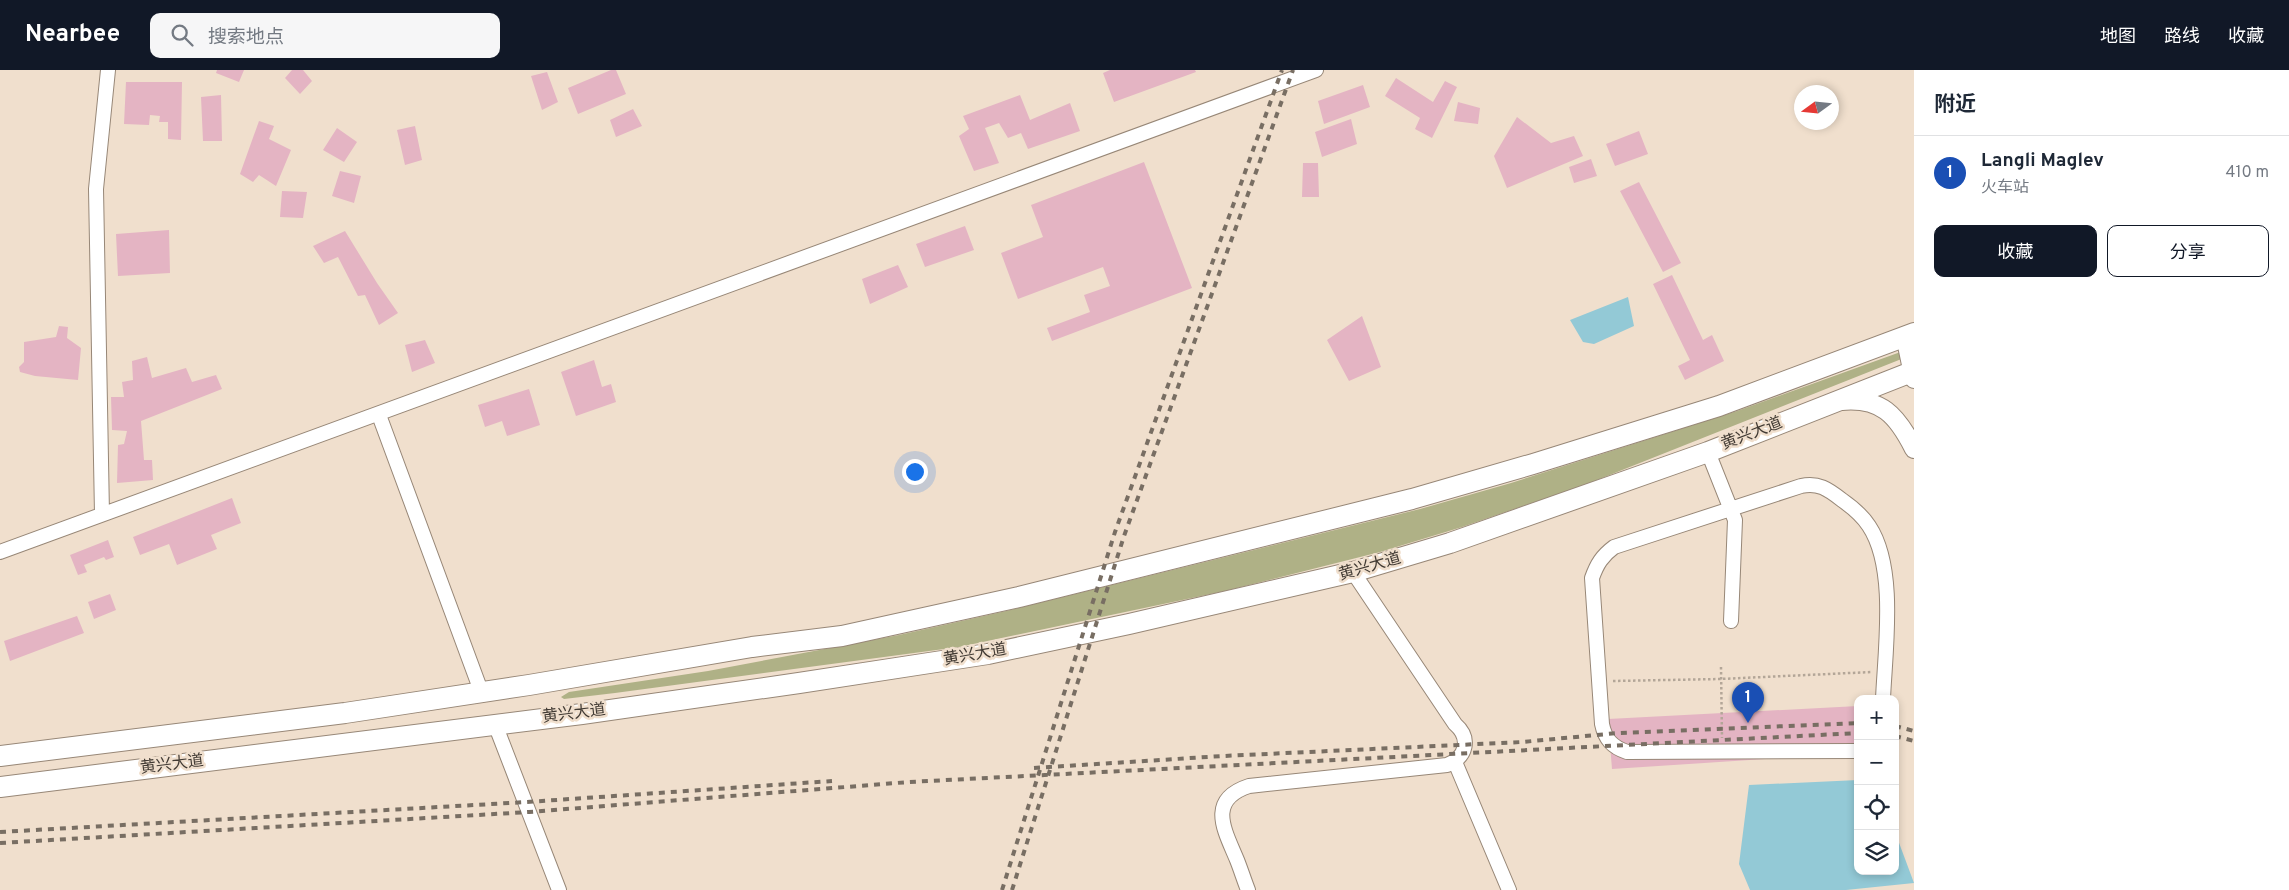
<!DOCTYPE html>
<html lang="zh">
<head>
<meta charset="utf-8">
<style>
	body { margin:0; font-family:Overpass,"Noto Sans SC",sans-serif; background:#f6f6f7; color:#1f2937 }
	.controls { position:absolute; right:15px; bottom:15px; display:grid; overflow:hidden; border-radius:10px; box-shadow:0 2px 8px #0003 }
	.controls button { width:45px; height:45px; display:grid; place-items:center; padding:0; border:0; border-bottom:1px solid #e0e1e3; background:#fff; color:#1f2937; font:25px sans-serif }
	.compass { position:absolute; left:1794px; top:15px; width:45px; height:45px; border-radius:50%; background:#fff; box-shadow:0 2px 8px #0003; rotate:255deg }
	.you { position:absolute; left:914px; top:401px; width:18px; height:18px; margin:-12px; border:4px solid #fff; border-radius:50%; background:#1a73e8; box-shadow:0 0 0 8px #1a73e833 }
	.badge { display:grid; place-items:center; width:32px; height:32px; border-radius:50%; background:#111827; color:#fff; font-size:16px; font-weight:700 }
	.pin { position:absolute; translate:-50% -41px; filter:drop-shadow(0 1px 2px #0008) }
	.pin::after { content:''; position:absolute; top:26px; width:18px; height:15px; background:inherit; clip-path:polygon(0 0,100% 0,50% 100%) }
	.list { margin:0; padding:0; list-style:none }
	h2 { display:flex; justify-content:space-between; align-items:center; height:65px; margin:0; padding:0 20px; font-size:21px }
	h2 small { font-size:16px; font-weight:400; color:#747a83 }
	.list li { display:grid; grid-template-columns:32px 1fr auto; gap:15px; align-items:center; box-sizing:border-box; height:75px; padding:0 20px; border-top:1px solid #e0e1e3 }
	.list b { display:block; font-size:19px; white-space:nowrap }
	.list p { margin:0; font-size:16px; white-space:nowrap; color:#747a83 }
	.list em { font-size:16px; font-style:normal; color:#747a83 }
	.actions { display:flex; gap:10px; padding:15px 20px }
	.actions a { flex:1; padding:11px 0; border:1px solid #111827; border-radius:10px; text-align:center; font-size:18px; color:#111827 }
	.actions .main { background:#111827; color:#fff }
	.icon { flex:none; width:28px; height:28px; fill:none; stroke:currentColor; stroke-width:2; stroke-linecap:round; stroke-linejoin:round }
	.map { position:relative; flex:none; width:1914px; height:820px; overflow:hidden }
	header { display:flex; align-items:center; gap:30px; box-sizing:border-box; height:70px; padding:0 25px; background:#111827; color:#fff }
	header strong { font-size:24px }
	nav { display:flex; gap:28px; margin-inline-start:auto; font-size:18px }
	.search { width:350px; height:45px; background:#f6f6f7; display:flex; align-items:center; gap:12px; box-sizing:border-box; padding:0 18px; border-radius:10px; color:#747a83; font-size:19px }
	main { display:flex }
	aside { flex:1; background:#fff }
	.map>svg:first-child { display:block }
	.forest { fill:#afb186 }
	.water { fill:#93c9d6 }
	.building { fill:#e4b4c3 }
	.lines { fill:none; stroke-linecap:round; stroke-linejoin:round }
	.minor-casing { stroke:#978777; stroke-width:16 }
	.major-casing { stroke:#978777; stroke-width:20 }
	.highway-casing { stroke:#978777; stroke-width:22 }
	.path { stroke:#b3a698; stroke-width:2.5; stroke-dasharray:2.5 2.5; stroke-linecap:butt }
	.minor { stroke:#fff; stroke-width:14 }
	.major { stroke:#fff; stroke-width:18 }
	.highway { stroke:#fff; stroke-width:20 }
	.rail { stroke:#786e63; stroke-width:4; stroke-dasharray:6 6; stroke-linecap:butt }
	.labels { text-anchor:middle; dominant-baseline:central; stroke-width:5; stroke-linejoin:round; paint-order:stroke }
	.street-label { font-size:16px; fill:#423b34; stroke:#f0dfcd }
</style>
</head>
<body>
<header>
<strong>Nearbee</strong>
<div class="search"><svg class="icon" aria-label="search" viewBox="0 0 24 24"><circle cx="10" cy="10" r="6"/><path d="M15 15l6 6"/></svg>搜索地点</div>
<nav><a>地图</a><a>路线</a><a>收藏</a></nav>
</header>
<main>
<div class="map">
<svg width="1914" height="820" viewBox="0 0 1914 820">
	<rect width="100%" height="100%" fill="#f0dfcd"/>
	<!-- forest -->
	<path class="forest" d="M 1906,280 L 1909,286 L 1587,414 L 1462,457 L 1380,482 L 1225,521 L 959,577 L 615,623 L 564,629 L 561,627 L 569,622 L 708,601 L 899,565 L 1006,541 L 1420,439 L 1511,413 L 1737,341 Z"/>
	<!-- water -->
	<path class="water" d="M 1628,227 L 1634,256 L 1594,274 L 1583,272 L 1570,250 Z
		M 1858,710 L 1858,801 L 1895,801 L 1895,762 L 1914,813 L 1846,820 L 1750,820 L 1739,794 L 1749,715 Z"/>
	<!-- building -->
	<path class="building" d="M 217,0 L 244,0 L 239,12 L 216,3 Z
		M 292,0 L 303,0 L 312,11 L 300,24 L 285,8 Z
		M 611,0 L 616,0 L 626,24 L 578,44 L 568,18 Z
		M 1110,0 L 1195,0 L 1196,2 L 1114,32 L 1103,3 Z
		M 547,2 L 558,32 L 542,40 L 531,6 Z
		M 1396,8 L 1433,32 L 1445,11 L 1457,17 L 1432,68 L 1415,59 L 1420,48 L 1385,26 Z
		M 126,12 L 182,12 L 181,70 L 168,69 L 168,52 L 159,52 L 160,46 L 150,45 L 149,55 L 124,54 Z
		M 1363,15 L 1370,37 L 1324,54 L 1318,31 Z
		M 221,25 L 222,71 L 203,71 L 201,27 Z
		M 1020,25 L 1030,50 L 1070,33 L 1080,61 L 1028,79 L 1021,63 L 1008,68 L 999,53 L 985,58 L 999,93 L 974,101 L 959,66 L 969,59 L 963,46 Z
		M 1458,32 L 1480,38 L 1478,54 L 1454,51 Z
		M 633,39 L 642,56 L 616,67 L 610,50 Z
		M 1517,47 L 1551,73 L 1574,66 L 1583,86 L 1507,118 L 1494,86 Z
		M 1351,49 L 1357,74 L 1322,87 L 1315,62 Z
		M 259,51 L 274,56 L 269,69 L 291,80 L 276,116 L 259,105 L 253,112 L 240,104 Z
		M 415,56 L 422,90 L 405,95 L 397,60 Z
		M 337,58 L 357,72 L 344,92 L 323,80 Z
		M 1639,61 L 1648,84 L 1615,96 L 1606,74 Z
		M 1591,89 L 1597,106 L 1574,113 L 1569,97 Z
		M 1144,92 L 1192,218 L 1052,271 L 1047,258 L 1090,242 L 1084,225 L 1110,216 L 1103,197 L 1018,229 L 1001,183 L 1043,167 L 1031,135 Z
		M 1303,93 L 1318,93 L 1319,127 L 1302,127 Z
		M 340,101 L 361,106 L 354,133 L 332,126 Z
		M 1639,112 L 1681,193 L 1663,202 L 1620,121 Z
		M 282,121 L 307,122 L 303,148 L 280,147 Z
		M 965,156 L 974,180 L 925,197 L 916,174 Z
		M 169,160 L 170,203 L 118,206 L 116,164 Z
		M 345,161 L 377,213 L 398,243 L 379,255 L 365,225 L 358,226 L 338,187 L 324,193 L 313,176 Z
		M 898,195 L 908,217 L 870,234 L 862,209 Z
		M 1672,205 L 1703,270 L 1712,265 L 1724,291 L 1685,310 L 1678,296 L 1690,290 L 1653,214 Z
		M 1362,246 L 1381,297 L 1349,311 L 1327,270 Z
		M 59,256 L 68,257 L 67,268 L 81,278 L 78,310 L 35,306 L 20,302 L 19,297 L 24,292 L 24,272 L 56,267 Z
		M 425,270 L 435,293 L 412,302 L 405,275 Z
		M 147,287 L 152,308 L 186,298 L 192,312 L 216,305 L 222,319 L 141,351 L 144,390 L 152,390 L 153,410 L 117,413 L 118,375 L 124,374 L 127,361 L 112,360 L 111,327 L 124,327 L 122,312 L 133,310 L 132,291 Z
		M 594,290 L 602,317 L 611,314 L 616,332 L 576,346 L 561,302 Z
		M 529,319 L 540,355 L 507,366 L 502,351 L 485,357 L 478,335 Z
		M 232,428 L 241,453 L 211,465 L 217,479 L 177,495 L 169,474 L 140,485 L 133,467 Z
		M 108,470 L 114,487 L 106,490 L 104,487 L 84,495 L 87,502 L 78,505 L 70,485 Z
		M 110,524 L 116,540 L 94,549 L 88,532 Z
		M 77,546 L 84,563 L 10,591 L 4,571 Z
		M 1858,636 L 1858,683 L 1612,699 L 1608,649 Z"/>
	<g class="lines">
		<!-- minor casing -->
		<g class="minor-casing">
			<path id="minor" d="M 379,345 L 481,621
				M 1708,382 L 1735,450 L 1731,551
				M 102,444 L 96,119 L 108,0
				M 0,482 L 1316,0
				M 495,654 L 559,820
				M 1858,681 L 1627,682 C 1612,677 1605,669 1602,654 L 1592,508 C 1597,494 1602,486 1614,477 L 1801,416 C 1818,412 1828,419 1842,430 C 1852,437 1862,445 1869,456 C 1897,498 1885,580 1883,629
				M 1455,692 L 1509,820
				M 1248,820 C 1244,810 1241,800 1237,790 C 1225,761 1206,730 1249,716 L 1447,695 C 1467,687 1471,668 1455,654 L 1353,502"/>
		</g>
		<!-- major casing -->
		<g class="major-casing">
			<path id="major" d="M 1905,266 L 1914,309
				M 1841,331 C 1881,327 1897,345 1914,379"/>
		</g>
		<!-- highway casing -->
		<g class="highway-casing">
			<path id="highway" d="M 0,686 L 345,643 L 529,615 L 752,577 L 842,566 L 1019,527 L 1412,429 L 1533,394 L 1719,336 L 1914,263
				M 0,717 L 582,644 L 799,613 L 988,584 L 1129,554 L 1353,502 L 1450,473 L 1708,382 L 1914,301"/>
		</g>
		<!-- path -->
		<path class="path" d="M 1721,597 L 1722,668
			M 1613,611 L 1720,609 L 1872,602"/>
		<!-- minor -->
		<use href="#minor" class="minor"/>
		<!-- major -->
		<use href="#major" class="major"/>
		<!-- highway -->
		<use href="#highway" class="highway"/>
		<!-- rail -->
		<path class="rail" d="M 1895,656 L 1914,661
			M 1895,666 L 1914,671
			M 1034,698 L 1223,686 L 1522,672 L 1618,663 L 1858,653
			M 0,762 L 527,732 L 832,711
			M 0,773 L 529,742 L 909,712 L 1858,663
			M 1002,820 L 1115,462 L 1282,0
			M 1012,820 L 1124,466 L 1293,0"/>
	</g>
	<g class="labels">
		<!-- street labels -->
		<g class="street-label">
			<text transform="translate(1752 364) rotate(-21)">黄兴大道</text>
			<text transform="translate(1370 497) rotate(-16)">黄兴大道</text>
			<text transform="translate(975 585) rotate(-10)">黄兴大道</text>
			<text transform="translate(574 644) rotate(-7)">黄兴大道</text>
			<text transform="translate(172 695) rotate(-7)">黄兴大道</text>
		</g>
	</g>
</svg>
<div class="controls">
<button>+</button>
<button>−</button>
<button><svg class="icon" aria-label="locate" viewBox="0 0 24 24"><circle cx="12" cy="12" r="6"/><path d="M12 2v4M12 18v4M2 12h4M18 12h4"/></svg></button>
<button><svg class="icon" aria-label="layers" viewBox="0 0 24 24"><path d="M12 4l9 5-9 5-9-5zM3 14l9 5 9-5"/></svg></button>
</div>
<svg class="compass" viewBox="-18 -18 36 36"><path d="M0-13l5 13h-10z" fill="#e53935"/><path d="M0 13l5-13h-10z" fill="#747a83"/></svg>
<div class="you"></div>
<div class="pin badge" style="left:1748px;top:653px;background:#1a4fb4">1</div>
</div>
<aside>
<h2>附近<small></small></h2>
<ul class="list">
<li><span class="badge" style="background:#1a4fb4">1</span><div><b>Langli Maglev</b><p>火车站</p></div><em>410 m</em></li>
</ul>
<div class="actions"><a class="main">收藏</a><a>分享</a></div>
</aside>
</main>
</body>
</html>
